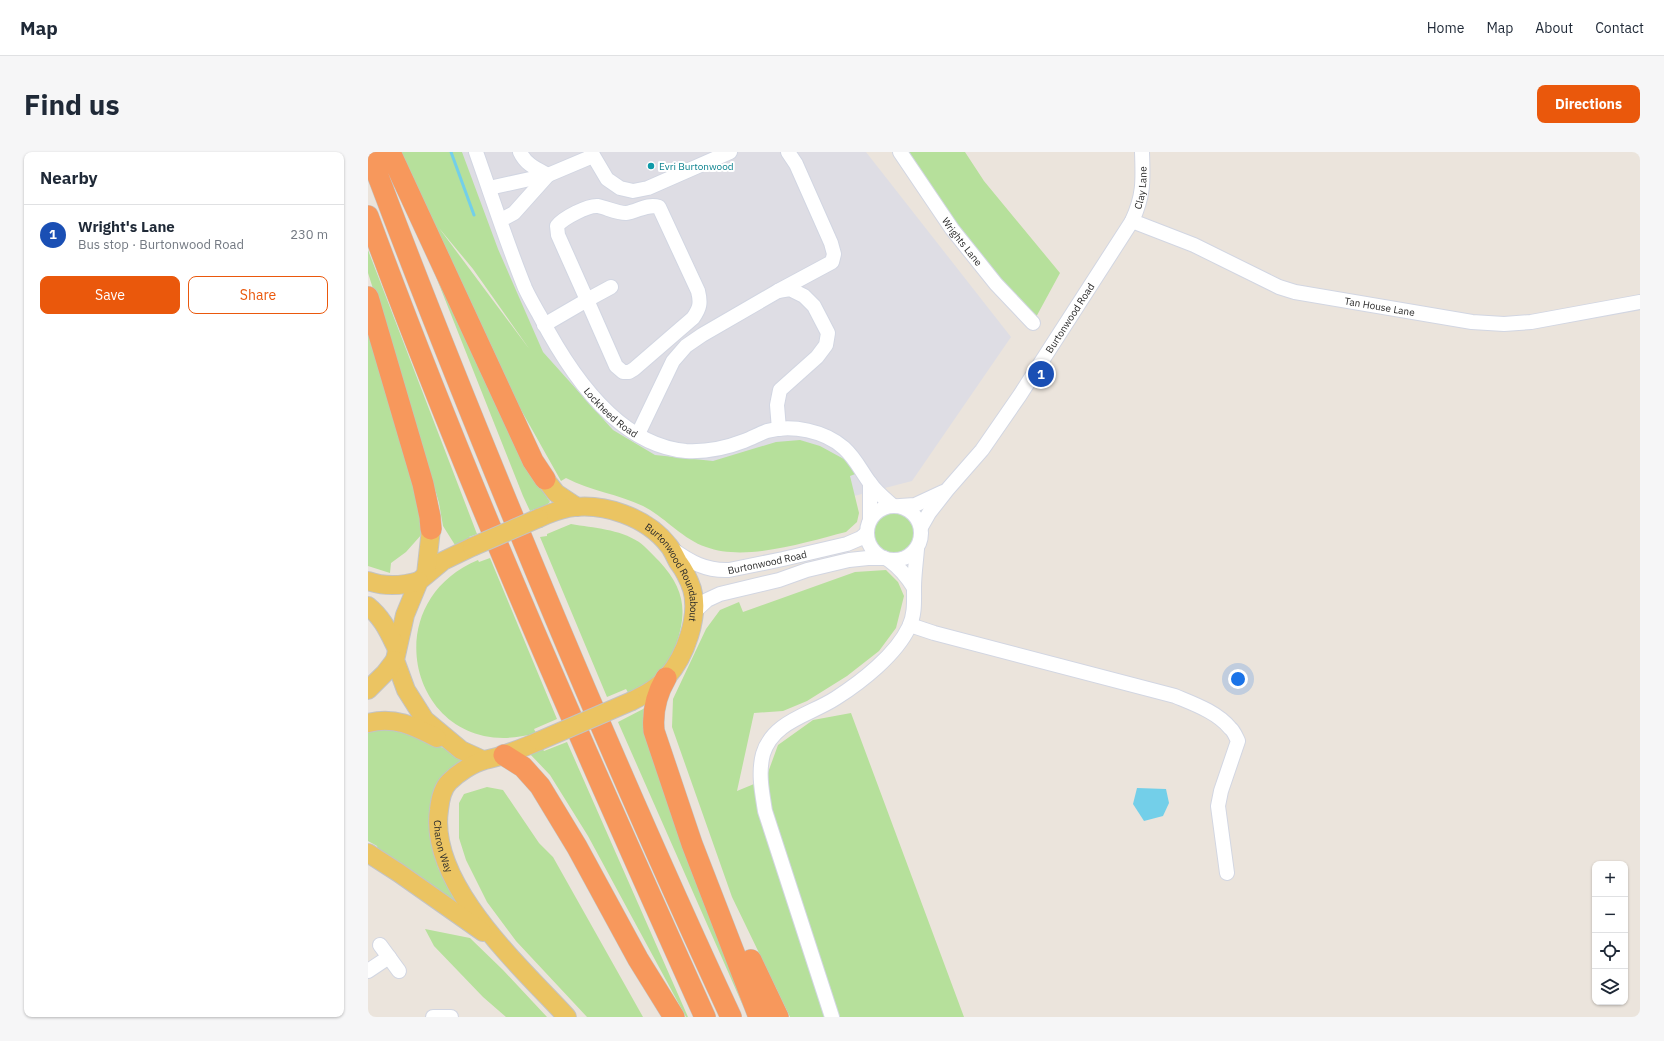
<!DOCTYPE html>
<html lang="en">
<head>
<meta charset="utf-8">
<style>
	body { margin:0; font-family:"IBM Plex Sans",sans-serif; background:#f6f6f7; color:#1f2937 }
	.controls { position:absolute; right:12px; bottom:12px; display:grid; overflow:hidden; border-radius:8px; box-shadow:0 1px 3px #0004 }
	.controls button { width:36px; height:36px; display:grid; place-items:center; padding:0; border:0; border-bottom:1px solid #e0e1e3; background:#fff; color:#1f2937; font:20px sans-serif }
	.you { position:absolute; left:870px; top:527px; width:14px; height:14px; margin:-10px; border:3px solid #fff; border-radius:50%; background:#1a73e8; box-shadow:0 0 0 6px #1a73e833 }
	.badge { display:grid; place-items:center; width:26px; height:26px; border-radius:50%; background:#ea580c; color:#fff; font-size:13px; font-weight:700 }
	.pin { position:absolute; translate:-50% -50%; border:2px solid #fff; box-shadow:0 1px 4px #0006 }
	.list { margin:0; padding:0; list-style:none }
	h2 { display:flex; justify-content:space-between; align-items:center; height:52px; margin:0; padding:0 16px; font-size:17px }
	h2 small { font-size:13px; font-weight:400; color:#747a83 }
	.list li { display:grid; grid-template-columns:26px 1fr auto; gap:12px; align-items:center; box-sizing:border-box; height:60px; padding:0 16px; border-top:1px solid #e0e1e3 }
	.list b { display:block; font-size:15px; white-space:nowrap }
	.list p { margin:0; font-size:13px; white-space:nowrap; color:#747a83 }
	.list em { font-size:13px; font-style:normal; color:#747a83 }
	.actions { display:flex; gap:8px; padding:12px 16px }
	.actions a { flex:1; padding:9px 0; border:1px solid #ea580c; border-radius:8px; text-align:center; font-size:14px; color:#ea580c }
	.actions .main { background:#ea580c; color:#fff }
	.icon { flex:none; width:22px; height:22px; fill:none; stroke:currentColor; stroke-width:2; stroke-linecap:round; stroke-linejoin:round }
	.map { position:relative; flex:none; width:1272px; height:865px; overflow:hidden; border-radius:8px }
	header { display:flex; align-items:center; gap:24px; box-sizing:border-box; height:56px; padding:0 20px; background:#fff; border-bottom:1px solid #e0e1e3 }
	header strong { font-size:19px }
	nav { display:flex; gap:22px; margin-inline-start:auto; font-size:14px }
	.intro { display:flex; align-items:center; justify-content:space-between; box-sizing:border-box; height:96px; padding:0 24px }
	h1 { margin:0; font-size:28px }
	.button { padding:10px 18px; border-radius:8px; background:#ea580c; color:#fff; font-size:14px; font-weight:700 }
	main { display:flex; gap:24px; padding:0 24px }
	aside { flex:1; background:#fff; border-radius:8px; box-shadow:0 1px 3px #0004 }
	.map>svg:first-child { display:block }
	.industrial { fill:#dedde4 }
	.green { fill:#b6e09b; fill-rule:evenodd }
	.water { fill:#73cfe9 }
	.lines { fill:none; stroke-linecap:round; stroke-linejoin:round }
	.stream { stroke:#73cfe9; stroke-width:3 }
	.minor-casing { stroke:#d2d6e2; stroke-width:16 }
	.major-casing { stroke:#c3c3c3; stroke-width:20 }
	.highway-casing { stroke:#c3c3c3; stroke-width:22 }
	.minor { stroke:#fff; stroke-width:14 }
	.major { stroke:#ebc462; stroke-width:18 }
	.highway { stroke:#f7985c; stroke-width:21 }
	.major-bridge-casing { stroke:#c3c3c3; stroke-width:20; stroke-linecap:butt }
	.major-bridge { stroke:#ebc462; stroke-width:18 }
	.culture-dot { fill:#0f9aa8; stroke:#fff; stroke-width:1.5 }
	.labels { text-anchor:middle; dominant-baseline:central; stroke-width:4; stroke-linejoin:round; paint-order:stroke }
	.culture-label { font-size:10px; fill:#0d838f; stroke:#fff; text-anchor:start }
	.street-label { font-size:10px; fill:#2a2a2a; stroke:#fff }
</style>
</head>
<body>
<header>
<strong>Map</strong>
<nav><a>Home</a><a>Map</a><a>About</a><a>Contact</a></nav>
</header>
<div class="intro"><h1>Find us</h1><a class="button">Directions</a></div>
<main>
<aside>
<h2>Nearby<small></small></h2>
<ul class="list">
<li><span class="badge" style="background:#1a4fb4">1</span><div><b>Wright's Lane</b><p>Bus stop · Burtonwood Road</p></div><em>230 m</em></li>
</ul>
<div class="actions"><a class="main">Save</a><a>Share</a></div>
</aside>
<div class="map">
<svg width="1272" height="865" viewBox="0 0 1272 865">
	<rect width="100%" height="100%" fill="#ebe4dc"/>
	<!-- industrial -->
	<path class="industrial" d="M 65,0 L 498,0 L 643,185 L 544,329 L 397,367 L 239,299 L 105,117 Z"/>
	<!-- green -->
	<path class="green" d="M 33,0 L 94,0 L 130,97 L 175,200 L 245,278 L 287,303 L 345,309 L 408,290 L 432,288 L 452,294 L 474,306 L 483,312 L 490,321 L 482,324 L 491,361 L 489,370 L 478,380 C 438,390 378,410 338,395 C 314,387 297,365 275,354 C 250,342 223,339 198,326 L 193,329 L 152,256 ZM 71,76 L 105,117 L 162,198 Z
		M 536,0 L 597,0 L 616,29 L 692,121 L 667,167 L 588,74 Z
		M 34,39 L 163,322 L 182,350 L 169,361 L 167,357 L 162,359 L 155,344 Z
		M 0,98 L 109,382 L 101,385 L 101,388 L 87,393 L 75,374 L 71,351 L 41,249 L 0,121 Z
		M 0,172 L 49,328 L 54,382 L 38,400 L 23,411 L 22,421 L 0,414 Z
		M506 381a20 20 0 1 1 40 0a20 20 0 1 1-40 0Z
		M 203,372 C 226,376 251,377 271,390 C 278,395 285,403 291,409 C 316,436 320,458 308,493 C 303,506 295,520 285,529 C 278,535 269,539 262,544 L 258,537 L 239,545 L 172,385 L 179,384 L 179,382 Z
		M 122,406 L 189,567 L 166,577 L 168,581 C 48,616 0,454 110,408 L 111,410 Z
		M 518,418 L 530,430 L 536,444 L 528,476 L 511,499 L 479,524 L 439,549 L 415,559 L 386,561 L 369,639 L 386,632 L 458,865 L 422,865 L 364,745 L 304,575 L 305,547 L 338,477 L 352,458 L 371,450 L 375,460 L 487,420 Z
		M 279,555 L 376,856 L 250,570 Z
		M 483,561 L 596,865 L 471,865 L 404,660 L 398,626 L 410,593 L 445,568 Z
		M 18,576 L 40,581 L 99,606 L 69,632 L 62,654 L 62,681 L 70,716 L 91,753 L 11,702 L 9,694 L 0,689 L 0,580 Z
		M 199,590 L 320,865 L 318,865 L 220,684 L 182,623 L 161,601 L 174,596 L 176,599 Z
		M 119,635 L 135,638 L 171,691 L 185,705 L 275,865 L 219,865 L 148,789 L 119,750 L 98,708 L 91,686 L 91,651 L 96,642 Z
		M 57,777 L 102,786 L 135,818 L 179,865 L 138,865 L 115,845 L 66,794 Z"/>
	<!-- water -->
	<path class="water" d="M 769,636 L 798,637 L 801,651 L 795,664 L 776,669 L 765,652 Z"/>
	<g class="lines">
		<!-- stream -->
		<path class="stream" d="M 83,0 L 106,63"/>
		<!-- minor casing -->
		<g class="minor-casing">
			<g id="minor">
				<path id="s1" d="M 108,0 C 124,45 139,92 157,136 C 161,145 167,155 172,164 C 201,220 249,293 318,299 C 337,300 358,296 376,289 C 384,286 391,282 399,279 C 424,272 457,279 476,296 C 488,307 493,319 502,331 C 508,340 517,347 524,353"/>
				<path d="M 152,0 C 158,13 169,17 180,23"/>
				<path d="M 223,0 L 239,27 L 252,36 L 265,39 L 280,36 L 362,0"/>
				<path id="s2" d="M 532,0 L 584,77 L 628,132 L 665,171"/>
				<path d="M 121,36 L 180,23 L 225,4"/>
				<path d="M 133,68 L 146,61 L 180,23"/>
				<path id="s3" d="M 764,69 L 826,93 L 911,135 L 927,140 L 1104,170 L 1136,172 L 1163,170 L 1272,150"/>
				<path d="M 410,139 L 422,137 L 436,144 L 446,154 L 460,181 L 458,193 L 449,205 L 412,238 L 409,253 L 411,277"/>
				<path d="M 176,173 L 219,148 L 190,83 L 189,74 C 195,66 220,53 230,54 C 239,56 249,61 258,61 C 269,60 279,51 291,55 L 330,139 C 333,151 332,156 325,166 L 266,217 L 261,220 L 255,220 L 248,214 L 219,148 L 243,135"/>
				<path d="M 270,282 L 305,209 L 318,194 L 334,183 L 410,139 L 464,110 L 466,102 L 463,91 L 428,12 L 420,0"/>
				<path d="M 502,331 L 502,367"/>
				<circle cx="526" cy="381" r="27"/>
				<path d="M 532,354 L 547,353 L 575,340"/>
				<path id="s4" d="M 553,375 L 561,361 L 579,338 L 614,298 L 652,243 L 764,69 C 776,43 775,28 774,0"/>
				<path id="s5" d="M 304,397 C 322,410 338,419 361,418 L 415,407 L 479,392 L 493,386 L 499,381"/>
				<path d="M 521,408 C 532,416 539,424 546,436"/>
				<path d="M 325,461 L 339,448 L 352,442 L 411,428 L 439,418 L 481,408 L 500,406 L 516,406"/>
				<path d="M 542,473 L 566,481 L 807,544 C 826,552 849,560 862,576 C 866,579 868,585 870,589 L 853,639 L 850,654 L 859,721"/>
				<path d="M 12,793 L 31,819"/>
				<path d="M 0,819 L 21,805"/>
				<path d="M 65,865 L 83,865"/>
				<path d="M 464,865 L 397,659 C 394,640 390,621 395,602 C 405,569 442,563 468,546 C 493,530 528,503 541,475 C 547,463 546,449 546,436 C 546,423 548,410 549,397"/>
			</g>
		</g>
		<!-- major casing -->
		<g class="major-casing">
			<g id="major">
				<path d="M 177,327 L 188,341 L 209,355"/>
				<path id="s6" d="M 171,366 C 180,362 190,358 200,356 C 235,350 279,365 301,394 C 305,399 307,405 310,410 C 316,418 321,428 324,437 C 332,464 317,505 299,525 C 290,536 276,543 264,549"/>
				<path d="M 104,395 L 75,409 L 51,429 L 37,463 L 27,508 L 38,538 L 57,568 L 93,598 L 115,608"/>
				<path d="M 58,422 L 63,377"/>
				<path d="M 0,429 C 17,435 34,434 51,429"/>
				<path d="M 0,454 C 15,466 21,481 29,497"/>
				<path d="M 0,538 L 17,521 L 27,508"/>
				<path d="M 0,571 C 26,564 46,574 69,586"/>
				<path id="s7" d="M 171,589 C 160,594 149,598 138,602 C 131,605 124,606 117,608 C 105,611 90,621 81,630 C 74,637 72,648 71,658 C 60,732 153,815 199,865"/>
				<path d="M 0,701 L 31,721 L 115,780"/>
			</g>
		</g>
		<!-- highway casing -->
		<g class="highway-casing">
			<path id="highway" d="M 1,0 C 60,158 123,313 188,468 C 244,601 302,734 363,865
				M 22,0 L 165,309 L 177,327
				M 0,64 C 100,336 218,601 337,865
				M 0,145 L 55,332 L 62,365 L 63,377
				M 298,526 C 288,543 284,559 286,579 L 324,692 L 391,865
				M 136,603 L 155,615 L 172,634 L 209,695 L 270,807 L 306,865
				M 383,808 L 410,865"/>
		</g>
		<!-- minor -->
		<use href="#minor" class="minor"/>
		<!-- major -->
		<use href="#major" class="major"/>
		<!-- highway -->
		<use href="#highway" class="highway"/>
		<!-- major-bridge casing -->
		<g class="major-bridge-casing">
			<path id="major-bridge" d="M 104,395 L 171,366
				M 171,589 L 264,549"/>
		</g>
		<!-- major-bridge -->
		<use href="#major-bridge" class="major-bridge"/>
	</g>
	<!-- markers -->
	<circle class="culture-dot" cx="283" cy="14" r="4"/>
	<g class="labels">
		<!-- culture labels -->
		<g class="culture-label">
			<text x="291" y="14">Evri Burtonwood</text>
		</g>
		<!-- street labels -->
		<g class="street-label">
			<text stroke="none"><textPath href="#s4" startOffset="407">Clay Lane</textPath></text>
			<text stroke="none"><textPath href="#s2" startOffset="109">Wrights Lane</textPath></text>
			<text stroke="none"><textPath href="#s3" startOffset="264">Tan House Lane</textPath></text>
			<text stroke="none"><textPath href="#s4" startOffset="257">Burtonwood Road</textPath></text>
			<text stroke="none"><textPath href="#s1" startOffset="297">Lockheed Road</textPath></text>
			<text stroke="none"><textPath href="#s5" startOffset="101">Burtonwood Road</textPath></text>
			<text stroke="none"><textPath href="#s6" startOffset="169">Burtonwood Roundabout</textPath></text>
			<text stroke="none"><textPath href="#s7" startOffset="167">Charon Way</textPath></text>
		</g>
	</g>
</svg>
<div class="controls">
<button>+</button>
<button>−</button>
<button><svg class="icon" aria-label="locate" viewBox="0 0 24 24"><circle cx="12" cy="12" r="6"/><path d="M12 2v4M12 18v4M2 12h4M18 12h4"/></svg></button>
<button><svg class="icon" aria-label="layers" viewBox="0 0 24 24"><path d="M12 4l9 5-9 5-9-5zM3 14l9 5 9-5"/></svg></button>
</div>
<div class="you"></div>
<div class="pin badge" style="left:673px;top:222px;background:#1a4fb4">1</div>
</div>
</main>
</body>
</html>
